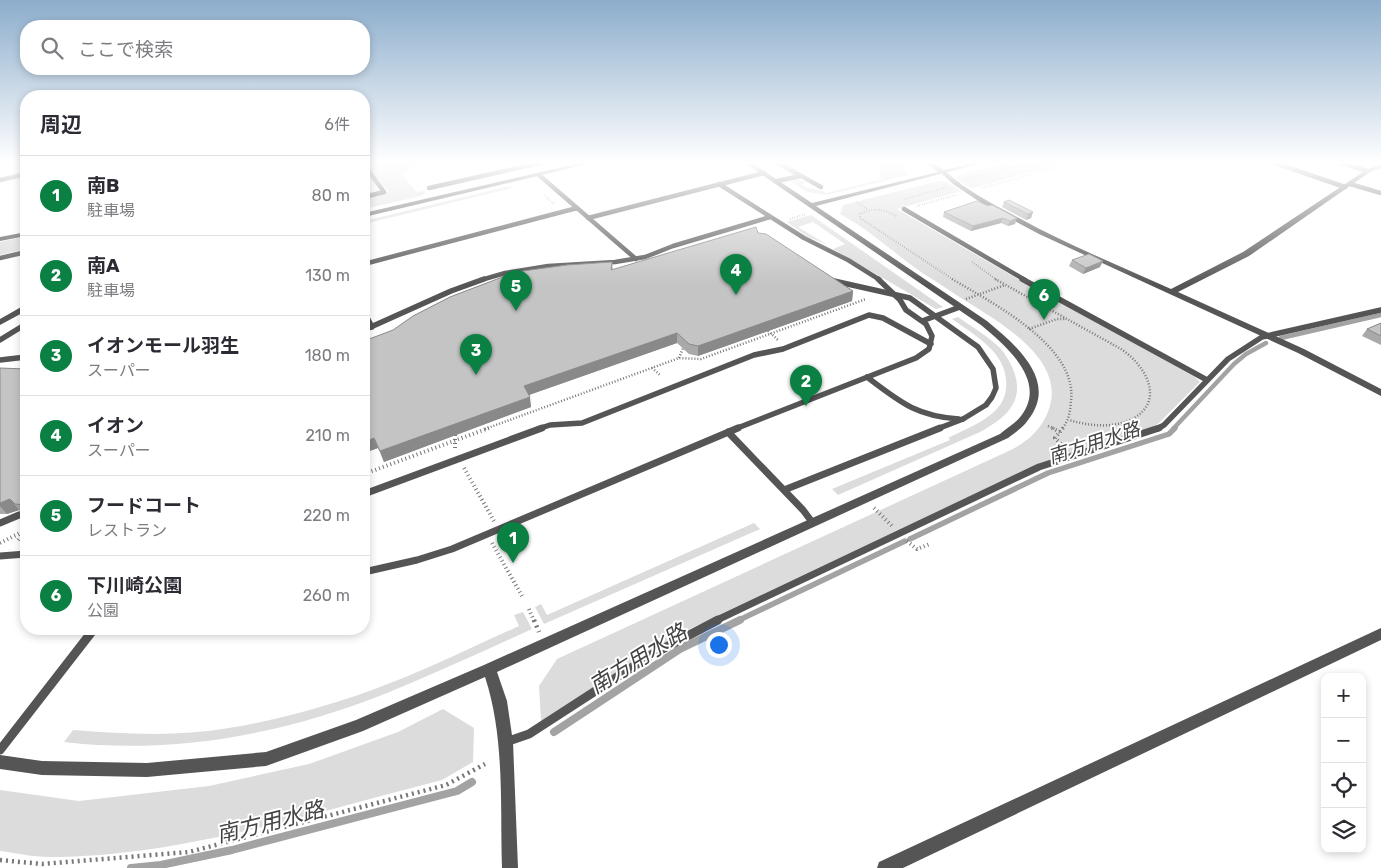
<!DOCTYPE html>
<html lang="ja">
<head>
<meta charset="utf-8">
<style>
	body { margin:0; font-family:Rubik,"Noto Sans JP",sans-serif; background:#f2f2f3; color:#2b2b33 }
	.controls { position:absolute; right:15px; bottom:15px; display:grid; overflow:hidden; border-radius:10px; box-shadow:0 2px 8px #0003 }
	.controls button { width:45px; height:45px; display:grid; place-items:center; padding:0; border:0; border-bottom:1px solid #e1e1e2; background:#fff; color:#2b2b33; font:25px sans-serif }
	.you { position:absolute; left:718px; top:644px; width:18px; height:18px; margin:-12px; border:4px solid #fff; border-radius:50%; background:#1a73e8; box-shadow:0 0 0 8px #1a73e833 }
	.badge { display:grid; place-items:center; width:32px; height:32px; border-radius:50%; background:#0b8043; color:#fff; font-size:16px; font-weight:700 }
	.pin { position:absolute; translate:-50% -41px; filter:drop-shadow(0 1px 2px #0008) }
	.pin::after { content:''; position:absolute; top:26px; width:18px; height:15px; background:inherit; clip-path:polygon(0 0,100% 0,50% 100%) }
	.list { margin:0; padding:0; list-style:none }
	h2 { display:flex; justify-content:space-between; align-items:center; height:65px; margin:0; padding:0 20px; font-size:21px }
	h2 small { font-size:16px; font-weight:400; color:#7c7c81 }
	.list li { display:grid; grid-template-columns:32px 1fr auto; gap:15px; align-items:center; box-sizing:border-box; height:80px; padding:0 20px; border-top:1px solid #e1e1e2 }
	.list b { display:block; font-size:19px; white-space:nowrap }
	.list p { margin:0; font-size:16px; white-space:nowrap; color:#7c7c81 }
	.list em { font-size:16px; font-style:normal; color:#7c7c81 }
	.icon { flex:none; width:28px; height:28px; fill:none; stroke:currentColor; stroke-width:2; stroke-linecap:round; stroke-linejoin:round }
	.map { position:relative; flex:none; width:1381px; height:868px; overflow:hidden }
	.search { position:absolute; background:#fff; box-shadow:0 2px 8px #0003; left:20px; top:20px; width:350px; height:55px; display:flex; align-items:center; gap:12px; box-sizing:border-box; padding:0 18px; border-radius:20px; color:#7c7c81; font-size:19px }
	.panel { position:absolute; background:#fff; box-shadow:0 2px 8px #0003; left:20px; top:90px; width:350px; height:545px; border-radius:20px }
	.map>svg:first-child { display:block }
	.green { fill:#dcdcdc }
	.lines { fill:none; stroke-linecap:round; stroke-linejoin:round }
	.stream-far2 { stroke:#a3a3a3; stroke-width:4.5 }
	.stream-far1 { stroke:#a3a3a3; stroke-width:5.5 }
	.stream { stroke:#a3a3a3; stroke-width:8 }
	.path-far3 { stroke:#777; stroke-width:2; stroke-dasharray:0.5 2; stroke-linecap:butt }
	.path-far2 { stroke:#777; stroke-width:2.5; stroke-dasharray:1 2; stroke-linecap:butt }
	.path-far1 { stroke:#777; stroke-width:4; stroke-dasharray:1 3; stroke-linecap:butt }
	.path { stroke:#777; stroke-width:4.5; stroke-dasharray:2 4; stroke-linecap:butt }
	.service-far3 { stroke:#555; stroke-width:4.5 }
	.service-far2 { stroke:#555; stroke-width:5.5 }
	.service-far1 { stroke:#555; stroke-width:7 }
	.service { stroke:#555; stroke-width:9 }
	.minor { fill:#555; fill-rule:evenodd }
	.tertiary { fill:#555; fill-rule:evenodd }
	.service-bridge { stroke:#555; stroke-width:5.5 }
	.wall { fill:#a9a9a9 }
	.shaded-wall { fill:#898989 }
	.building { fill:#c4c4c4; stroke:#898989 }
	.labels { text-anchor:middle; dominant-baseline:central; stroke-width:4; stroke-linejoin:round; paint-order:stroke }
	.water-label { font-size:19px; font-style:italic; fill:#444; stroke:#fff }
	.near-water-label { font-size:22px; font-style:italic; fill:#444; stroke:#fff }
</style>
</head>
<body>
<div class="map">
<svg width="1381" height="868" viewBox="0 0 1381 868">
	<rect width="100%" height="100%" fill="#fff"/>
	<!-- green -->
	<path class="green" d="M 376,163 L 431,163 L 407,169 L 408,171 L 401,173 L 416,192 L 424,191 L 426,192 L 421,196 L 364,209 L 364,198 L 389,192 L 367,165 Z
		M 871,163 L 902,163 L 908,175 L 827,195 L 807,192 L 790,181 L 799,179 L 805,183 L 801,185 C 810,190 818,188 826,193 L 883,179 L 879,176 L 879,173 L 884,172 Z
		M 1004,163 L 1064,163 L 973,188 L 968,187 L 955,178 L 959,175 Z
		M 939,181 L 945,181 L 961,191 L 897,209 L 1023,282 L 1195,377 L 1200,382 L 1159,423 L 1149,429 L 1027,469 L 681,633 L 541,721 L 539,686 L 557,659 L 1013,449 C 1029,440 1040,430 1047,414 C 1070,363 1004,325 969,303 C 954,294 939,283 924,274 C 896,255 870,230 840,214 L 843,205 Z
		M 510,186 L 512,188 L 364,224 L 364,221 Z
		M 811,215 L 943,307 L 936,309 L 833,249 L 845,244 L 813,222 L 798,227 L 828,245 L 808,237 L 787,222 Z
		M 26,236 L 26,249 L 0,255 L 0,242 Z
		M 958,317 C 972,327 988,336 1001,349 C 1006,355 1010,362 1013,369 C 1026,401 1006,418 980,432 L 838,495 L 832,489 L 950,440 L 948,438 C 964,430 982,423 995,411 C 1001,405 1006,396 1006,387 C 1009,354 976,336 952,319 Z
		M 754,523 L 760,529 L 544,624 L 535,607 L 541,604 L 547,615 Z
		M 523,612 L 532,629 C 484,651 436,673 387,693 C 285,734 173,755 64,742 L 73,730 C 125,734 177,737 229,728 C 277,720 325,707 372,690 C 422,672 470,648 519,626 L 514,615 Z
		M 443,709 L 474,728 L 473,762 L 442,780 C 317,812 178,857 49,857 C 33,857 16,853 0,851 L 0,790 L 79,801 L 209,786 L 309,764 L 398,732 Z"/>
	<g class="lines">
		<!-- stream-far2 -->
		<path class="stream-far2" d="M 1281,338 L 1381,315
			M 1173,429 L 1234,364 L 1246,354 L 1266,343"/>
		<!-- stream-far1 -->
		<path class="stream-far1" d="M 910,539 L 1048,473 L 1169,434 L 1175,428
			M 737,621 L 905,541"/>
		<!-- stream -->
		<path class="stream" d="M 554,732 L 680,649 L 740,620
			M 131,868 L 161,865 L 232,850 L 457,791 L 472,782"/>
		<!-- path-far3 -->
		<path class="path-far3" d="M 967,179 L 1030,163
			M 982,188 L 1073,163
			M 544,195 L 554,204
			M 905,199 L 947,187
			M 856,202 L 868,210
			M 917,206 L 956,195
			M 896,216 C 884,209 872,207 860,214 L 860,218 L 954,280
			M 790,219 L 806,214
			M 972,262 L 997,280"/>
		<!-- path-far2 -->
		<path class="path-far2" d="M 952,279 C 992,303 1078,346 1071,401 C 1070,413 1069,420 1062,429
			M 995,279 L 1121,349 C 1144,364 1166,399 1134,418 C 1114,429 1090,426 1069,420
			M 966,299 L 1005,285
			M 1029,329 L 1057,319 L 1065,319
			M 768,331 L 778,340
			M 679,358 L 683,348
			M 652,368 L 661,376
			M 1048,426 L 1055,429
			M 485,429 L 679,358 L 701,359 L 866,299"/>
		<!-- path-far1 -->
		<path class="path-far1" d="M 1052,428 L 1060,432
			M 1063,428 L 1055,438 L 1065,448
			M 455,435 L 455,451
			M 464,468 L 494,521
			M 364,474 L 489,428
			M 874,508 L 892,526
			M 18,540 L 24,533
			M 907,541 L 917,549 L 930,544
			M 0,543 L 26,530
			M 492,543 L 522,596
			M 529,609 L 534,621"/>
		<!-- path -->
		<path class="path" d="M 534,620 L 539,632
			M 0,860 L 42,864 L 189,852 L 446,785 L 485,764"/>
		<!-- service-far3 -->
		<path class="service-far3" d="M 778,163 L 821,187
			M 1275,163 L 1345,187
			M 1341,163 L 1368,171
			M 364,164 L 384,192 L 364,197
			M 539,175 L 636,259
			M 0,180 L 26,174
			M 777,181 L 800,176
			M 719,184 L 804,238 L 848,260 L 880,280
			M 1350,184 L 1381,193
			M 429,188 L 540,163
			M 904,209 L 1025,280
			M 588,218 L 764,173
			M 0,258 L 26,252
			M 364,264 L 577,208
			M 481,280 L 505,273 L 548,266 L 615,262 L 645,257 L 673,246 L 770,217"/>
		<!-- service-far2 -->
		<path class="service-far2" d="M 1022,279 L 1207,380
			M 364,312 L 372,327
			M 922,321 L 960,307
			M 364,330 L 451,291 L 484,279
			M 0,340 L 26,324
			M 0,360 L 26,357
			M 867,377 C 900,402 916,416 959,419
			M 538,429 L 550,425 L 582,423 L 754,355 L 783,349 L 869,315 L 883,318 L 931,344
			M 735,429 L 916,358 L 929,349 L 932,336 L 926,324 L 906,310 L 900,300 L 878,279
			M 937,429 L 963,419
			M 1157,429 L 1164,425 L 1228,359 L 1262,337 L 1381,310"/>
		<!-- service-far1 -->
		<path class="service-far1" d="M 728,432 L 803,510 L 812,522
			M 784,490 L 940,428
			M 364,494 L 542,428
			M 0,523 L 19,515
			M 0,556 L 26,554
			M 364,572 L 417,560 L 452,549 L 738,428
			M 715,621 L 1039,467 L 1159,428"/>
		<!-- service -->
		<path class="service" d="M 506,742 L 529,734 L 651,655 L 718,620
			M 0,750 L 94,629"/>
		<!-- minor -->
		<path class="minor" d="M 364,163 L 372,163 L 364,166 Z
			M 1381,164 L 1381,168 L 1370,172 L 1249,256 L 1178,292 L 1304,349 L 1381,389 L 1381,396 L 1298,353 L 1039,234 L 983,204 L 953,184 L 940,172 L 945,171 C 967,191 993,204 1019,218 C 1068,245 1120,266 1171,289 L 1243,252 L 1366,170 Z
			M 26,232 L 26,236 L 0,241 L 0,237 Z"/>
		<!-- tertiary -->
		<path class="tertiary" d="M 580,163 L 592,163 L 364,217 L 364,213 Z
			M 745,163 L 752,163 L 812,203 L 938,172 L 926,163 L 933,163 L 944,170 L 972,163 L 983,163 L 816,206 L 987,321 C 1016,345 1059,381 1028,420 C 1023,428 1014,433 1008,438 L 497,672 L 507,701 L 513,742 L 518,868 L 502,868 C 500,805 505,738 485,677 L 363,731 L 266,766 L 147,777 L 42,775 L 0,769 L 0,755 L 42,761 L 147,763 L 266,752 L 356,720 L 484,665 L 1000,434 C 1007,428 1016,423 1021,416 C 1048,381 1006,346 981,325 Z
			M 23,306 L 26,306 L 26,311 L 0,325 L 0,319 Z
			M 1381,628 L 1381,640 L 903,868 L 877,868 L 879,862 Z"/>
		<!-- service-bridge -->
		<path class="service-bridge" d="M 834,281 L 910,298 L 978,347 L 993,369 L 996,388 L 992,397 L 986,405 L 963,419"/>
	</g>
	<!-- wall -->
	<path class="wall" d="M 977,201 L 1015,224 L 1008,226 L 1001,223 L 971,231 L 943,217 L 944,212 Z
		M 1004,202 L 1033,212 L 1031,218 L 1026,220 L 1002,207 Z
		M 758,233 L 853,291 L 852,301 L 698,356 L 689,354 L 677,343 L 529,395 L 531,407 L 384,462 L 378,448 L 364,453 L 364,341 L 612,262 L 613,270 Z
		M 1072,260 L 1100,267 L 1083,274 L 1069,266 Z
		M 1381,323 L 1381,345 L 1362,336 L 1367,329 Z
		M 0,368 L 26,369 L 26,515 L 24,515 L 19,510 L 7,514 L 0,514 Z"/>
	<!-- shaded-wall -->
	<path class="shaded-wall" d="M 1033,212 L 1031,218 L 1026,220 L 1028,214 Z
		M 1003,218 L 1001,223 L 971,231 L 973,226 Z
		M 1017,218 L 1015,224 L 1008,226 L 1010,221 Z
		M 1103,261 L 1100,267 L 1083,274 L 1086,268 Z
		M 853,291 L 852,301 L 698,356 L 698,346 Z
		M 677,333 L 677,343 L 526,396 L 524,386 Z
		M 530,397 L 531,407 L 384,462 L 380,451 Z
		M 374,438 L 378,448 L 364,453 L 364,442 Z
		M 10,499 L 19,510 L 7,514 L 0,506 L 0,503 Z"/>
	<!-- building -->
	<path class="building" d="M 1009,200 L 1033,212 L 1028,214 L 1004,202 Z
		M 977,201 L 988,206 L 992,205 L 1017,218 L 1010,221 L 1003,218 L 973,226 L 944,212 Z
		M 756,227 L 758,233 L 766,234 L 853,291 L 698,346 L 689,344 L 677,333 L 524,386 L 530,397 L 380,451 L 374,438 L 364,442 L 364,341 L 393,330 L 413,316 L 450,297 L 505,276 L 523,271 L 567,265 L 612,262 L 611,270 Z
		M 1089,254 L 1103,261 L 1086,268 L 1072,260 Z
		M 1381,323 L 1381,336 L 1367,329 Z
		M 0,368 L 26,369 L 26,505 L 15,504 L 10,499 L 0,503 Z"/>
	<!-- sky -->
	<linearGradient id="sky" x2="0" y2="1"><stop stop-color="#8cadcc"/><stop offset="0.57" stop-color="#fff"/><stop offset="1" stop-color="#fff" stop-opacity="0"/></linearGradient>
	<rect width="1381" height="285" fill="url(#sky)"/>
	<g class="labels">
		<!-- water labels -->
		<g class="water-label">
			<text transform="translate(1094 443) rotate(-18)">南方用水路</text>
		</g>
		<!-- near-water labels -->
		<g class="near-water-label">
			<text transform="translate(638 659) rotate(-32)">南方用水路</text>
			<text transform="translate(270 822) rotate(-14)">南方用水路</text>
		</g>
	</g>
</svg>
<div class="controls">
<button>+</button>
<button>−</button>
<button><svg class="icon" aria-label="locate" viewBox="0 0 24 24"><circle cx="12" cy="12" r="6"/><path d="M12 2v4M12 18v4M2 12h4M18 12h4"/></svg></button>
<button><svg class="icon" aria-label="layers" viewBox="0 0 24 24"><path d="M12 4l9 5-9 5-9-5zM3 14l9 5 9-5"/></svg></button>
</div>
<div class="you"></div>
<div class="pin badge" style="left:513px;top:563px">1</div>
<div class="pin badge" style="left:806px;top:406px">2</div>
<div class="pin badge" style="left:476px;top:375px">3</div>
<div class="pin badge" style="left:736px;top:295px">4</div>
<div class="pin badge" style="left:516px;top:311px">5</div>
<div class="pin badge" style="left:1044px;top:320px">6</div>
<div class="search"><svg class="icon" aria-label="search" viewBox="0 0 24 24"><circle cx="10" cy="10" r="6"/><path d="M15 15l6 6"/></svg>ここで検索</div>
<section class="panel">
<h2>周辺<small>6件</small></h2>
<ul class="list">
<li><span class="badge">1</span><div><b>南B</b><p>駐車場</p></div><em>80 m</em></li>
<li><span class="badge">2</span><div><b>南A</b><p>駐車場</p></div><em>130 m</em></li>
<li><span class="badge">3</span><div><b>イオンモール羽生</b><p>スーパー</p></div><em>180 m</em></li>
<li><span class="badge">4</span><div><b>イオン</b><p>スーパー</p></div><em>210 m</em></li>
<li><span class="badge">5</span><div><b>フードコート</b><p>レストラン</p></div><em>220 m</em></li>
<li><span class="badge">6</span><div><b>下川崎公園</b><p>公園</p></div><em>260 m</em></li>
</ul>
</section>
</div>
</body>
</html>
